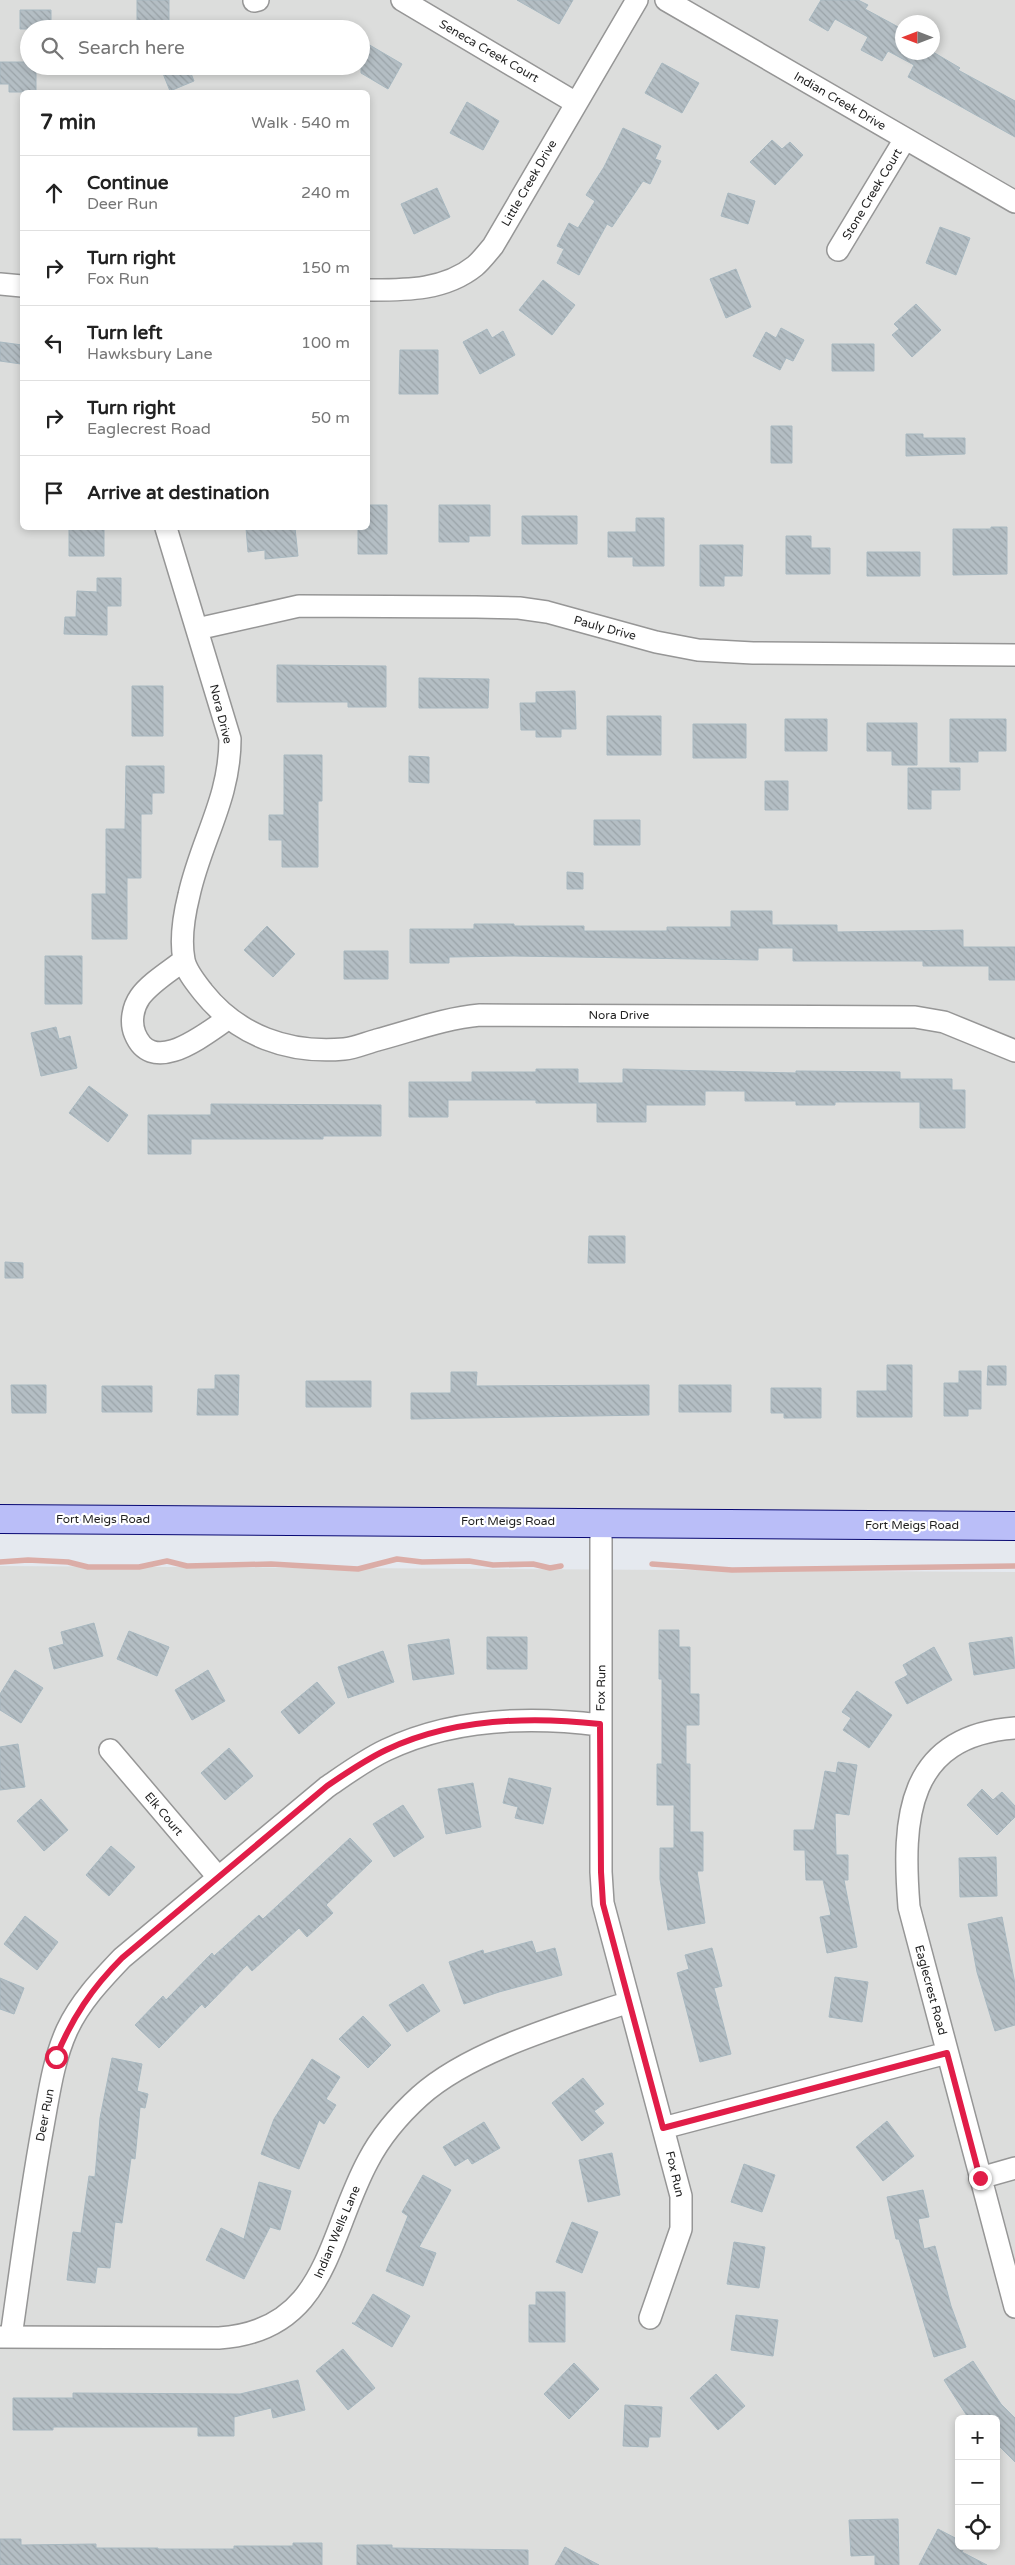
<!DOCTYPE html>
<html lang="en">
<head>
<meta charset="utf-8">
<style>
	body { margin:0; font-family:"Varela Round",sans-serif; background:#f6f6f6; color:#222 }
	.controls { position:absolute; right:15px; bottom:15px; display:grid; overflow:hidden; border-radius:8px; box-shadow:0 2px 8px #0003 }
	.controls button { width:45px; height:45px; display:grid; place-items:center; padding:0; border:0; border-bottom:1px solid #e0e0e0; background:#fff; color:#222; font:25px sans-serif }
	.compass { position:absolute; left:895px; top:15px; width:45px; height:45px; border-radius:50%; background:#fff; box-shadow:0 2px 8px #0003; rotate:270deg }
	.stop { position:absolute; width:15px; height:15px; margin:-11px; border:4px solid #e11d48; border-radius:50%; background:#fff }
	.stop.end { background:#e11d48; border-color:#fff; box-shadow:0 1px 5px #0008 }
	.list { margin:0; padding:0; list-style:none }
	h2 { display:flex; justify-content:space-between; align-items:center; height:65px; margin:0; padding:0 20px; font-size:21px }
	h2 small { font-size:16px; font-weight:400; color:#767676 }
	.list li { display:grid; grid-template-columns:32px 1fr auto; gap:15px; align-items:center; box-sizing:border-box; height:75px; padding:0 20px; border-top:1px solid #e0e0e0 }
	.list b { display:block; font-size:19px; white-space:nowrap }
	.list p { margin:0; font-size:16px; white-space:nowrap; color:#767676 }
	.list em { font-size:16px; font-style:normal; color:#767676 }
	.icon { flex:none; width:28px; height:28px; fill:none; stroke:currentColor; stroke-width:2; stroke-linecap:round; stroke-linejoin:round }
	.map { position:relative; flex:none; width:1015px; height:2565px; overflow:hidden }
	.search { position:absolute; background:#fff; box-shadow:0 2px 8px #0003; left:20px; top:20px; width:350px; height:55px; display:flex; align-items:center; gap:12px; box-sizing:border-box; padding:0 18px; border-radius:28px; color:#767676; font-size:19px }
	.panel { position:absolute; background:#fff; box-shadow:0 2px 8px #0003; left:20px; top:90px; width:350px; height:440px; border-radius:8px }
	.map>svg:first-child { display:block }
	.residential { fill:#dcdddc; fill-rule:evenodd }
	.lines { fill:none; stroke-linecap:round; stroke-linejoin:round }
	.stream { stroke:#dbada7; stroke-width:5.5 }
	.building { fill:url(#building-back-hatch); stroke:#a8b8c0 }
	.street-casing { stroke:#969696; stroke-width:24 }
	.secondary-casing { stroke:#080873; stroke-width:30 }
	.street { stroke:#fff; stroke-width:21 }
	.secondary { stroke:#babef8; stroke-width:28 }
	.route { stroke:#e11d48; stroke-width:6 }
	.labels { text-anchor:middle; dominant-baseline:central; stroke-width:4.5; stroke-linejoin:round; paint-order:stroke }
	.street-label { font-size:12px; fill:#1f1f1f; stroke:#fff }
</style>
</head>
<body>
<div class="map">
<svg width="1015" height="2565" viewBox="0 0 1015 2565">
	<defs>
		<pattern id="building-back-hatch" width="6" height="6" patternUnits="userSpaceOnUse" patternTransform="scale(1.25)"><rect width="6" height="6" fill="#b4bec4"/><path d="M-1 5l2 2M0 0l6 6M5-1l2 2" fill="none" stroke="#9aa3a8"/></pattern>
	</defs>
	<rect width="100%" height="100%" fill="#e5e9ef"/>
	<!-- residential -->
	<path class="residential" d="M 0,0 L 1015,0 L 1015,1510 L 0,1510 ZM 902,22 L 932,22 L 932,52 L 902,52 ZM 29,29 L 361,29 L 361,66 L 29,66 ZM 22,92 L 368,92 L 368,528 L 22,528 Z
		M 0,1566 L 1015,1572 L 1015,2565 L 0,2565 ZM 959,2419 L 996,2419 L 996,2546 L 959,2546 Z"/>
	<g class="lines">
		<!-- stream -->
		<path class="stream" d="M 0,1562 L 28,1560 L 68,1562 L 88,1567 L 139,1567 L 167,1561 L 187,1566 L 271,1564 L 358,1569 L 397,1559 L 422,1562 L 469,1561 L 493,1565 L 533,1564 L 550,1568 L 561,1566
			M 652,1564 L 732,1570 L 1015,1566"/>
	</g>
	<!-- building -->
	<path class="building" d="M 137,0 L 169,0 L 169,21 L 137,21 Z
		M 517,0 L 573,0 L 559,24 Z
		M 821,0 L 858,0 L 868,5 L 865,9 L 902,29 L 902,52 L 933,52 L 960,68 L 958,70 L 1015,101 L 1015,137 L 908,77 L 914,65 L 888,51 L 882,61 L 861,50 L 868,37 L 835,19 L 828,31 L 809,20 Z
		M 20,10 L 51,10 L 51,29 L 20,29 Z
		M 361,40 L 402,64 L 388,89 L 361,73 Z
		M 0,62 L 29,62 L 29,66 L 36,66 L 36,92 L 9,92 L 9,84 L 0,84 Z
		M 662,63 L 699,83 L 682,113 L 645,93 Z
		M 160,66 L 188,66 L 194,81 L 170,91 Z
		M 467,102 L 499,121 L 483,150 L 450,133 Z
		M 623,128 L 661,146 L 655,159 L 661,161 L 650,184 L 643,181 L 612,227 L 607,224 L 579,275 L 557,263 L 564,249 L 557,246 L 569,223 L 578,228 L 595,201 L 586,195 L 604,167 Z
		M 772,140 L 782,149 L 790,142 L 803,155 L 775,185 L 750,162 Z
		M 437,188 L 450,217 L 414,234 L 401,204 Z
		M 728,193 L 755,201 L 748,224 L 721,216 Z
		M 940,227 L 970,238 L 956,275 L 926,263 Z
		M 736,269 L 751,307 L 726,318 L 710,279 Z
		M 543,280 L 575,305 L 552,335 L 519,310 Z
		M 916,304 L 941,330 L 912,357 L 892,335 L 899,329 L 894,324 Z
		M 781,328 L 804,340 L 793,361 L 786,358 L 780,370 L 753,356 L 766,332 L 776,338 Z
		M 487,329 L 492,338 L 503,331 L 515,355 L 480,374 L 463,342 Z
		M 0,342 L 22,345 L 21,364 L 0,361 Z
		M 832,344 L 874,344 L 874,371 L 832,371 Z
		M 400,350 L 438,350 L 438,394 L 399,394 Z
		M 771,426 L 792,426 L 792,463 L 771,463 Z
		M 906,434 L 923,434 L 923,438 L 965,438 L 965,454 L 906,456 Z
		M 368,505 L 387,505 L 387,554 L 358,554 L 358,528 L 368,528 Z
		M 439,505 L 490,505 L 490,536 L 469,536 L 469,542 L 439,542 Z
		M 522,516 L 577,516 L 577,544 L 522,544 Z
		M 636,518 L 664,518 L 664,566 L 633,566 L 633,557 L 608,557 L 608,532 L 636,532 Z
		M 991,527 L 1007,527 L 1007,574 L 953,575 L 953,529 L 991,529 Z
		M 69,528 L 104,528 L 104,556 L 69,556 Z
		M 246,528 L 295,528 L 298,556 L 265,559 L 265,550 L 248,552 Z
		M 786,536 L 811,536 L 811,548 L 830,548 L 830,574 L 786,574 Z
		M 700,545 L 743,545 L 742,576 L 724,576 L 724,586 L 700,586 Z
		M 867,552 L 920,552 L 920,576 L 867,576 Z
		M 97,578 L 121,578 L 121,606 L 107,606 L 107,635 L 64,634 L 65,617 L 76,617 L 77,591 L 97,592 Z
		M 277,665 L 386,666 L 386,707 L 348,707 L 348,702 L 277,702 Z
		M 419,678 L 489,679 L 488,708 L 419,708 Z
		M 132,686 L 163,686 L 163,736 L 132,736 Z
		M 575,691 L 576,729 L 561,729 L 561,737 L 536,737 L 536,730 L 521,730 L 520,703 L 536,703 L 536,692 Z
		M 607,716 L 661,716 L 661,755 L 607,755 Z
		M 785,719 L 827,719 L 827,751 L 785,751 Z
		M 950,719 L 1006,719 L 1006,751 L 978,751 L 978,762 L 950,762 Z
		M 867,723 L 917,723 L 917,765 L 892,765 L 892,751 L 867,751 Z
		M 693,724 L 746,724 L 746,758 L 693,758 Z
		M 284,755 L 322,755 L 322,801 L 318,801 L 318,867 L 282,867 L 282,840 L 269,840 L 269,815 L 284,815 Z
		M 409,756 L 429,757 L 429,783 L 409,782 Z
		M 126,766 L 164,766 L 164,793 L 152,793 L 152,814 L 141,814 L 141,878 L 127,878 L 127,939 L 92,939 L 92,894 L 106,894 L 106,829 L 125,829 Z
		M 908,768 L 960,768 L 960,790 L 931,790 L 931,809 L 908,809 Z
		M 765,781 L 788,781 L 788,810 L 765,810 Z
		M 594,820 L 640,820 L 640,845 L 594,845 Z
		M 567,872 L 583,873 L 583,889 L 567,889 Z
		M 731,911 L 772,911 L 772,925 L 837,925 L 837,932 L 963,930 L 963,947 L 1015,947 L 1015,980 L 989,980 L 989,966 L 923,966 L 923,961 L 793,961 L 793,948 L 758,948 L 758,960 L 514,956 L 449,957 L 449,963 L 410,963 L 410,929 L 474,929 L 474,924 L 514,924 L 514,926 L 584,926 L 584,931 L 667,931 L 667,927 L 731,927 Z
		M 267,926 L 295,954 L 273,977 L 244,950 Z
		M 344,951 L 388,951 L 388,979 L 344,979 Z
		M 45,956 L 82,956 L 82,1004 L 45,1004 Z
		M 56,1027 L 59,1039 L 70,1036 L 77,1068 L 41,1076 L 31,1033 Z
		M 536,1069 L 578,1069 L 578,1083 L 623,1083 L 623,1069 L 796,1073 L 796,1071 L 900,1072 L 900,1079 L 952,1079 L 952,1090 L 965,1090 L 965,1128 L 920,1128 L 920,1102 L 835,1102 L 835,1105 L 796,1105 L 796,1101 L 745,1101 L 745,1091 L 705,1091 L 705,1105 L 646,1105 L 646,1122 L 597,1122 L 597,1103 L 536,1103 L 536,1100 L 448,1100 L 448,1117 L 409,1117 L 409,1082 L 472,1082 L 472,1072 L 536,1072 Z
		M 89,1086 L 128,1115 L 108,1142 L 69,1113 Z
		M 211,1104 L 381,1105 L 381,1136 L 323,1136 L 323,1139 L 191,1139 L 191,1154 L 148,1154 L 148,1115 L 211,1115 Z
		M 589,1236 L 625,1236 L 625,1263 L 588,1263 Z
		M 5,1262 L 23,1263 L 23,1278 L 5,1278 Z
		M 887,1365 L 912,1365 L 912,1417 L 857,1417 L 857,1391 L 887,1391 Z
		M 988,1366 L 1006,1366 L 1006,1385 L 987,1385 Z
		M 959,1371 L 981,1371 L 981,1409 L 968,1409 L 968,1416 L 944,1416 L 944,1383 L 959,1383 Z
		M 451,1372 L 477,1372 L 476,1386 L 649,1385 L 649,1415 L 411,1419 L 411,1393 L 451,1393 Z
		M 215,1375 L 239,1375 L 238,1415 L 197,1415 L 198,1389 L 215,1389 Z
		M 306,1381 L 371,1381 L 371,1407 L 306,1407 Z
		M 11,1385 L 46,1385 L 46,1413 L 12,1413 Z
		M 679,1385 L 731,1385 L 731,1412 L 679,1412 Z
		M 102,1386 L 152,1386 L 152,1412 L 102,1412 Z
		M 771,1388 L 821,1388 L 821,1418 L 784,1418 L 784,1413 L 771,1413 Z
		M 94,1623 L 103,1656 L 54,1669 L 49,1648 L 64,1644 L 61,1632 Z
		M 659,1630 L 679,1630 L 679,1647 L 690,1647 L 690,1694 L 699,1694 L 699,1725 L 686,1725 L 686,1764 L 690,1764 L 690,1832 L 703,1832 L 703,1871 L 697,1871 L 705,1923 L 668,1930 L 660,1879 L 660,1848 L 674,1848 L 674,1805 L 657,1805 L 657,1764 L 662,1764 L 662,1679 L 659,1679 Z
		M 129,1631 L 169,1647 L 157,1676 L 117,1659 Z
		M 487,1637 L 527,1637 L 527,1669 L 487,1669 Z
		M 1012,1637 L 1015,1668 L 974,1675 L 969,1643 Z
		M 449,1639 L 454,1674 L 413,1680 L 408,1645 Z
		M 934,1647 L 952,1680 L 907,1704 L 895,1682 L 908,1675 L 903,1665 Z
		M 383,1651 L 394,1682 L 348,1698 L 338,1667 Z
		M 15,1670 L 43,1688 L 21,1723 L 0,1710 L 0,1694 Z
		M 208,1670 L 225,1701 L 192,1720 L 175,1690 Z
		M 317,1682 L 335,1703 L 299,1734 L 281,1712 Z
		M 857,1691 L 892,1715 L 869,1748 L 843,1730 L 851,1718 L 842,1712 Z
		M 18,1744 L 25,1787 L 0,1790 L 0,1747 Z
		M 229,1748 L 253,1776 L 225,1800 L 201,1773 Z
		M 838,1762 L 857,1765 L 849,1815 L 835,1813 L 836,1855 L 848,1855 L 848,1880 L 844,1880 L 857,1947 L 827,1953 L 820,1917 L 831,1915 L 823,1880 L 806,1880 L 805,1850 L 794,1850 L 794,1830 L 814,1830 L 825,1771 L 836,1773 Z
		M 509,1778 L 551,1788 L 543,1824 L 515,1818 L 518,1807 L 503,1803 Z
		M 473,1783 L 481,1827 L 446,1834 L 438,1789 Z
		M 982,1789 L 993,1800 L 1002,1792 L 1015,1806 L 1015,1817 L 997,1835 L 967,1805 Z
		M 41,1799 L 68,1830 L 44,1851 L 17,1821 Z
		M 403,1805 L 424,1837 L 394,1857 L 373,1824 Z
		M 350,1838 L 372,1861 L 326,1905 L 333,1913 L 307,1937 L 299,1928 L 252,1971 L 247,1965 L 205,2008 L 202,2004 L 159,2048 L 135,2025 L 163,1996 L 166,2000 L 212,1953 L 214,1956 L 259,1915 L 263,1919 Z
		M 111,1846 L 135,1867 L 109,1896 L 86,1875 Z
		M 996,1857 L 997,1896 L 960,1897 L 959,1858 Z
		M 25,1916 L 58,1942 L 37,1970 L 4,1944 Z
		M 1002,1917 L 1015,1984 L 1015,2025 L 995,2031 L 977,1972 L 968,1924 Z
		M 532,1941 L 536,1953 L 555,1948 L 562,1975 L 499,1992 L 464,2004 L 449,1962 L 483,1950 L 484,1954 Z
		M 712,1948 L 722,1986 L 714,1988 L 731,2054 L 700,2062 L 677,1973 L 689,1969 L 685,1955 Z
		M 835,1977 L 868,1982 L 862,2022 L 829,2017 Z
		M 0,1978 L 24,1988 L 14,2014 L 0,2009 Z
		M 423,1984 L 440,2011 L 407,2032 L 389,2005 Z
		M 363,2016 L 391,2045 L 368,2068 L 339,2039 Z
		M 112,2058 L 142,2064 L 137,2091 L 148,2094 L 145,2108 L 140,2107 L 135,2159 L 131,2158 L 122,2223 L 115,2222 L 110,2268 L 97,2267 L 95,2283 L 67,2280 L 73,2232 L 81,2233 L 89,2176 L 95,2177 L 100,2118 Z
		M 312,2059 L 340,2077 L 326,2099 L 336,2105 L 324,2124 L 319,2120 L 299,2169 L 261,2154 L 274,2119 Z
		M 583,2078 L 604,2104 L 594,2111 L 604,2123 L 582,2141 L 552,2103 Z
		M 887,2121 L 914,2156 L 883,2181 L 856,2147 Z
		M 484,2122 L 500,2148 L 472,2164 L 468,2158 L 455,2166 L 443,2147 Z
		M 612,2153 L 620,2195 L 588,2202 L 579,2160 Z
		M 744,2164 L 775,2175 L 762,2212 L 731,2202 Z
		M 423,2175 L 451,2190 L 419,2247 L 436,2253 L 423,2286 L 386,2271 L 408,2216 L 402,2212 Z
		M 259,2182 L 291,2191 L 280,2230 L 270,2227 L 244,2279 L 206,2260 L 221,2228 L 244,2239 Z
		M 923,2190 L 929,2217 L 918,2219 L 924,2249 L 935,2246 L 951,2306 L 966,2347 L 934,2357 L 899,2239 L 896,2239 L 887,2197 Z
		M 572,2222 L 598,2232 L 582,2273 L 556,2262 Z
		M 734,2242 L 765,2247 L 759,2288 L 727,2284 Z
		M 536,2292 L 565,2292 L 565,2342 L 529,2342 L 529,2305 L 536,2305 Z
		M 373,2294 L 410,2316 L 392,2347 L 352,2323 L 355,2323 Z
		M 736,2315 L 778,2320 L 773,2356 L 731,2350 Z
		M 343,2349 L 375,2388 L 348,2410 L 316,2371 Z
		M 973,2361 L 1001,2404 L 1015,2418 L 1015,2462 L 996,2443 L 996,2419 L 969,2419 L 944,2380 Z
		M 574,2363 L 599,2389 L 569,2419 L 544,2394 Z
		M 716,2374 L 745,2406 L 718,2430 L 690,2398 Z
		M 298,2380 L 305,2410 L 273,2418 L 271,2408 L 234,2417 L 234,2436 L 198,2436 L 198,2427 L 53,2427 L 53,2430 L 13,2430 L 13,2398 L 73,2398 L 73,2393 L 240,2394 Z
		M 625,2405 L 662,2407 L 660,2437 L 649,2437 L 648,2447 L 623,2446 Z
		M 898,2519 L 899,2565 L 875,2565 L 875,2555 L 851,2556 L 849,2520 Z
		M 938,2529 L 959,2540 L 959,2546 L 965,2546 L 962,2552 L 987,2565 L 919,2565 Z
		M 0,2539 L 21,2539 L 21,2545 L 96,2544 L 96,2548 L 158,2548 L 158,2549 L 234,2549 L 234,2546 L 293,2546 L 293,2543 L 322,2543 L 322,2565 L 0,2565 Z
		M 357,2545 L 392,2545 L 392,2548 L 528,2550 L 528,2565 L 357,2565 Z
		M 565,2547 L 599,2565 L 555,2565 Z"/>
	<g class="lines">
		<!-- street casing -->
		<g class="street-casing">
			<path id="street" d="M 402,0 L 576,103
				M 666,0 L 1015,202
				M 254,1 L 258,0
				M 838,250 L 905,139
				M 0,284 L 22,286
				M 368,290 C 404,290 444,291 475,266 C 481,261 487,253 493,246 L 637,0
				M 166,528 L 230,739 C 230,799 201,840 189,895 C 184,915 180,939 184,960 C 186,971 196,983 203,992 C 238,1036 289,1054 344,1049 C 355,1048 366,1043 377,1040 C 411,1031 445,1018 480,1015 L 915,1017 L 944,1022 L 1015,1051
				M 197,629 L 299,606 L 476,607 L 519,608 L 547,612 L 656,642 L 698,650 L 753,653 L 1015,655
				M 184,960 C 170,971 150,983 140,997 C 133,1007 130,1022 135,1034 C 153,1078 206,1033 229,1018
				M 601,1523 L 601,1872 L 603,1903 L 681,2196 L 681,2229 L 650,2318
				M 1015,1728 C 906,1736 902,1819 909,1907 L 1015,2307
				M 110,1750 L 218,1877
				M 663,2128 L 947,2053
				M 980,2178 L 1015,2168
				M 0,2337 L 219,2338 C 327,2331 327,2237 368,2161 C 381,2136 399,2115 420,2096 C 470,2051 564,2024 629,2002
				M 11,2337 C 21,2267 30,2196 43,2126 C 49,2094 53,2061 67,2030 C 80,2002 101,1980 122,1958 L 327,1787 C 346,1774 365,1760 386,1750 C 451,1719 529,1716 600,1725"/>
		</g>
		<!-- secondary casing -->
		<g class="secondary-casing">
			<path id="secondary" d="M 0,1519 L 1015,1526"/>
		</g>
		<!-- street -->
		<use href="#street" class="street"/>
		<!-- secondary -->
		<use href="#secondary" class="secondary"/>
	</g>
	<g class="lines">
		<!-- route -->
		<path class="route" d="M 56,2057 C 72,2018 92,1988 122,1958 L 327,1786 C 346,1773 365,1760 386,1750 C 451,1719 529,1716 600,1724 L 601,1872 L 603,1904 L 663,2128 L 947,2053 L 980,2178"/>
	</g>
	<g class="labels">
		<!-- street labels -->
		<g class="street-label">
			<text transform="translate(489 51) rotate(30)">Seneca Creek Court</text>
			<text transform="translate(840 101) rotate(30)">Indian Creek Drive</text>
			<text transform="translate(529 183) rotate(-60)">Little Creek Drive</text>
			<text transform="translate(872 194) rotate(-59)">Stone Creek Court</text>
			<text transform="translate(605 628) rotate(15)">Pauly Drive</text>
			<text transform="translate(221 714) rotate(76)">Nora Drive</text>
			<text x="619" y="1015">Nora Drive</text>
			<text x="103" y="1519">Fort Meigs Road</text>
			<text x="508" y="1521">Fort Meigs Road</text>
			<text x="912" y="1525">Fort Meigs Road</text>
			<text transform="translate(601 1688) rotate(-89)">Fox Run</text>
			<text transform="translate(164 1814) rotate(50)">Elk Court</text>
			<text transform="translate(931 1990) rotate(75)">Eaglecrest Road</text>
			<text transform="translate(45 2115) rotate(-79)">Deer Run</text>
			<text transform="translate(675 2174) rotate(77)">Fox Run</text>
			<text transform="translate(337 2232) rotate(-67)">Indian Wells Lane</text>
		</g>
	</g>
</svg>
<div class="controls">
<button>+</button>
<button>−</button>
<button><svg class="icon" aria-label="locate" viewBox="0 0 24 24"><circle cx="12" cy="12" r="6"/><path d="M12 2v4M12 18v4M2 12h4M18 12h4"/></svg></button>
</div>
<svg class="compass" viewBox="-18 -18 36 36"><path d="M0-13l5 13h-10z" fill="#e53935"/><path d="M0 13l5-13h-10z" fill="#767676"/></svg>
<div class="stop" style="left:56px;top:2057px"></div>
<div class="stop end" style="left:980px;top:2178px"></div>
<div class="search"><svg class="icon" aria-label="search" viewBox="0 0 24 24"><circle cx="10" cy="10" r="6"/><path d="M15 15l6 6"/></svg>Search here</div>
<section class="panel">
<h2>7 min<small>Walk · 540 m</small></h2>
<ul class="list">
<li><svg class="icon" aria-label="ahead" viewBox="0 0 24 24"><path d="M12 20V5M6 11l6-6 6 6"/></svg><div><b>Continue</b><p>Deer Run</p></div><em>240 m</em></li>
<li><svg class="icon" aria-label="right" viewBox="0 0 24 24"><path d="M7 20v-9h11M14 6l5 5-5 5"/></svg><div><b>Turn right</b><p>Fox Run</p></div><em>150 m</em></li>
<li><svg class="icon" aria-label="left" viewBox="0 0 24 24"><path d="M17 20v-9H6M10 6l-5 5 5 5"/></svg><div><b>Turn left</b><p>Hawksbury Lane</p></div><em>100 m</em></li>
<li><svg class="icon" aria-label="right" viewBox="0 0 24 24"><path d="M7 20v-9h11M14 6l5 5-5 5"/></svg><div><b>Turn right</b><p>Eaglecrest Road</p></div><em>50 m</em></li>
<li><svg class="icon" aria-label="arrive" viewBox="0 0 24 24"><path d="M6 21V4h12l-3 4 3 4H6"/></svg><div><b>Arrive at destination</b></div></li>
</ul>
</section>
</div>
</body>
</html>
